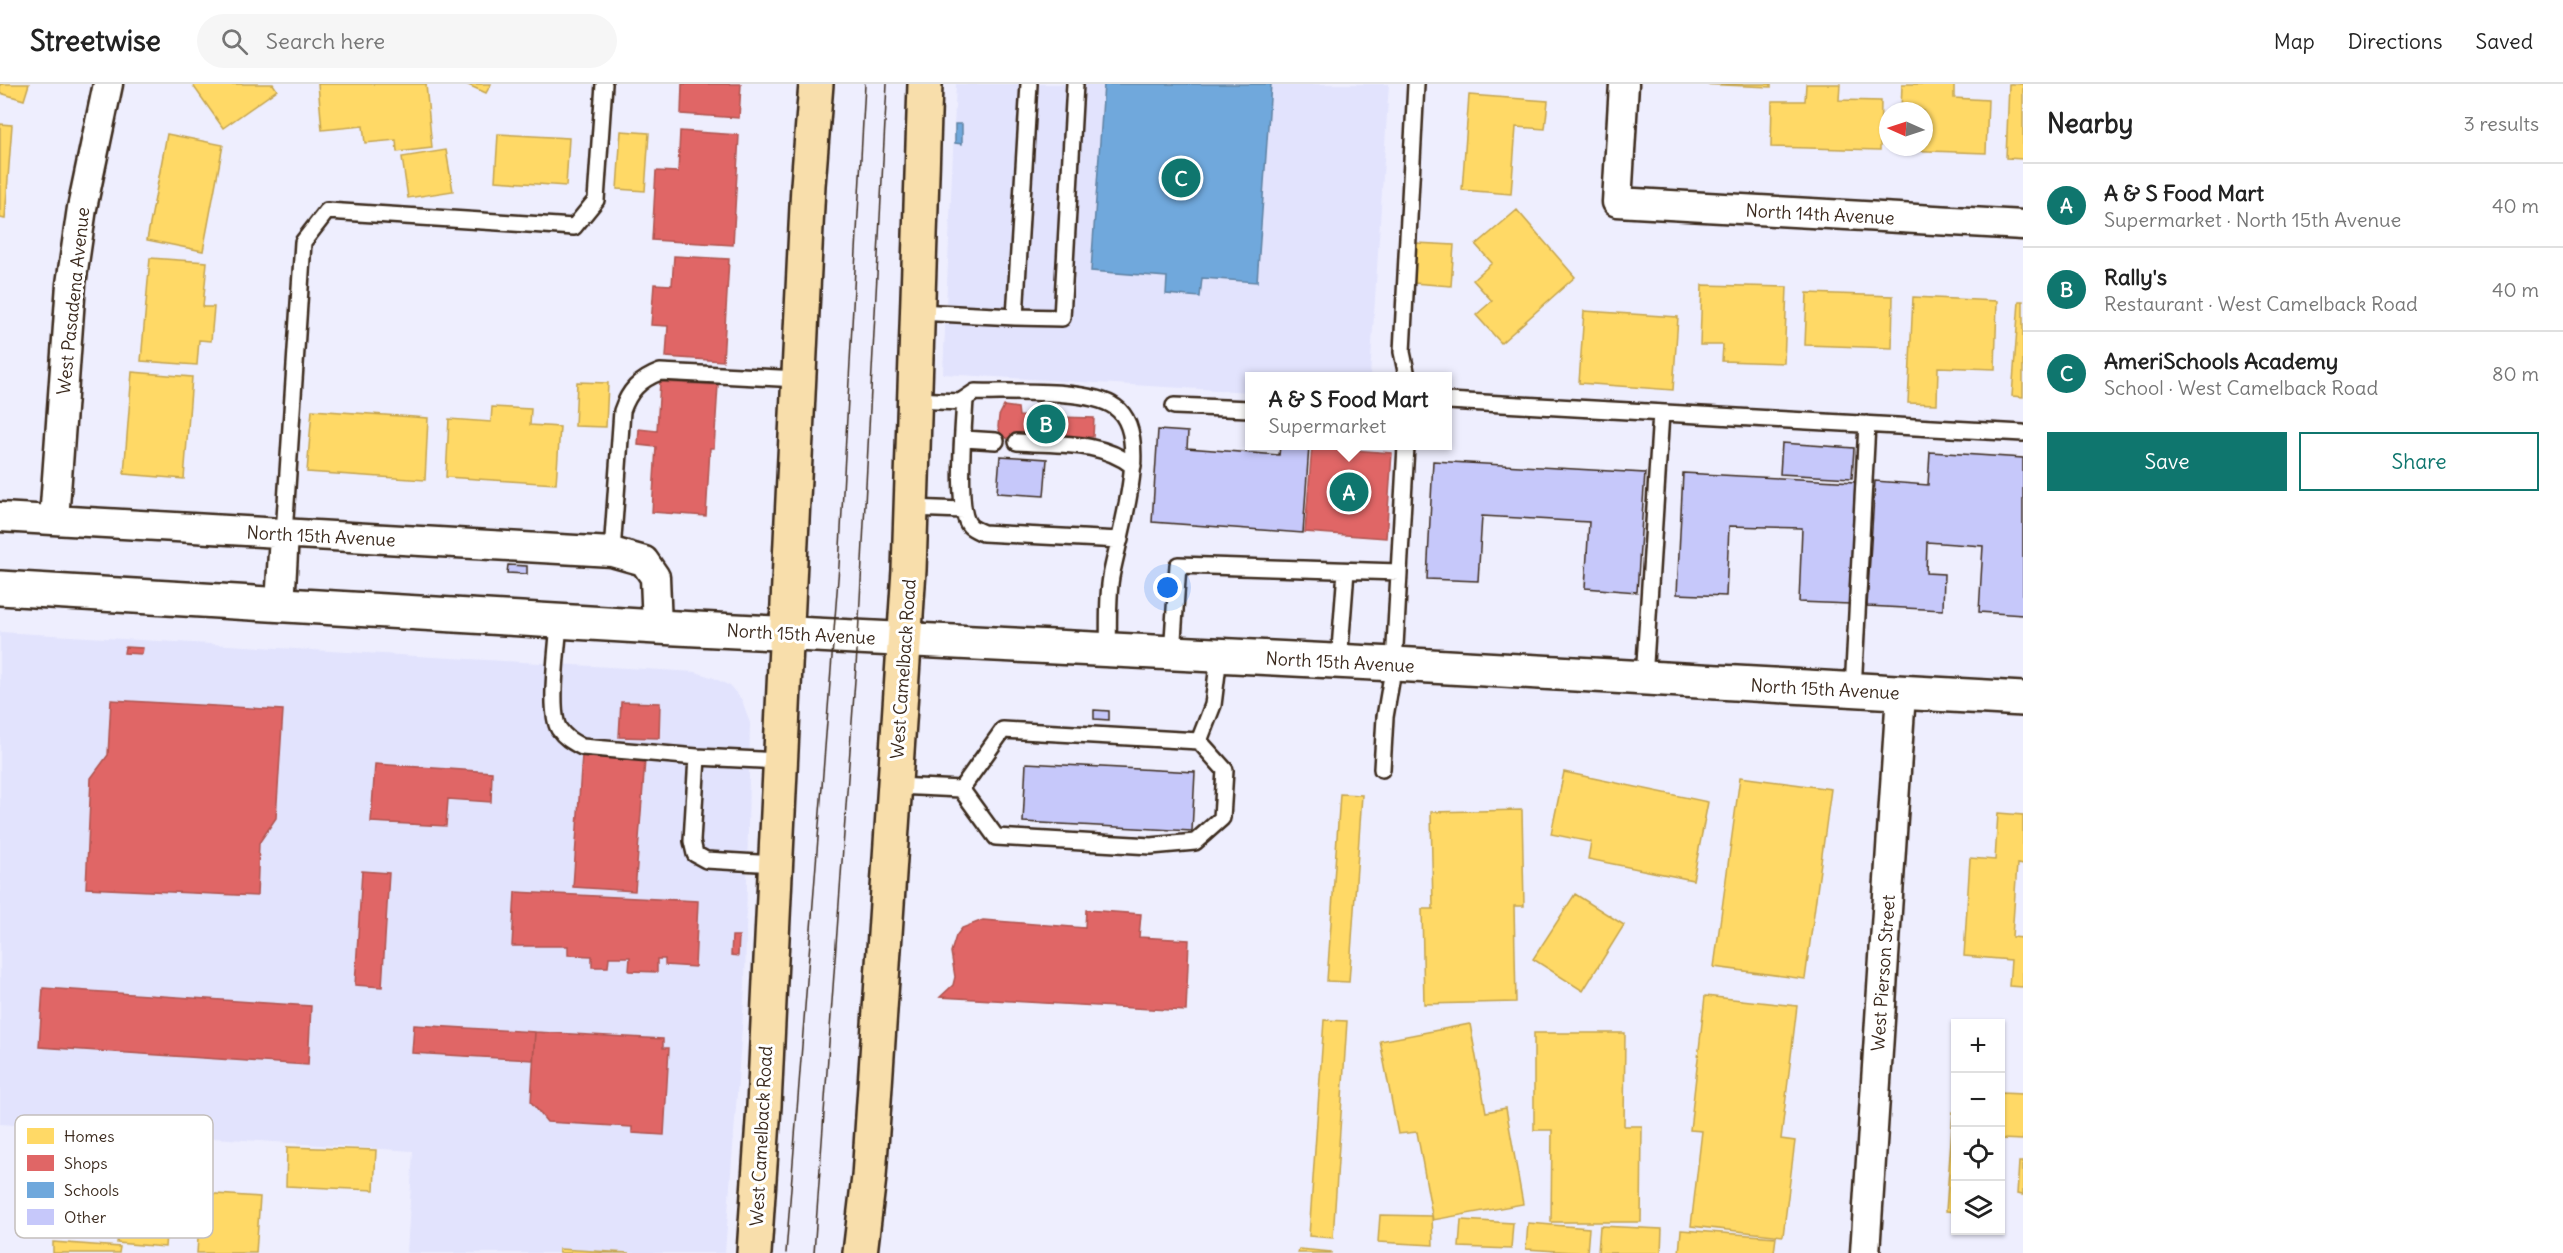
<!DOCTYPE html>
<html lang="en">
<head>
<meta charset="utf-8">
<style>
	body { margin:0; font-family:Delius,sans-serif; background:#f6f6f6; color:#222 }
	.controls { position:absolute; right:18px; bottom:18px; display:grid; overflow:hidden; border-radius:0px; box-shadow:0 2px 4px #0004 }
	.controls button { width:54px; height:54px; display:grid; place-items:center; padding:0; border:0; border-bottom:2px solid #e0e0e0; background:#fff; color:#222; font:30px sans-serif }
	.compass { position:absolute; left:1879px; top:18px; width:54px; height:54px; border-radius:50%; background:#fff; box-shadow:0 2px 4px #0004; rotate:273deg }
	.you { position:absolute; left:1168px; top:504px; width:21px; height:21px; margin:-15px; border:4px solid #fff; border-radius:50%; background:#1a73e8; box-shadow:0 0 0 9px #1a73e833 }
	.badge { display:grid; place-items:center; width:39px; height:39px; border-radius:50%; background:#0f766e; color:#fff; font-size:20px; font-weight:700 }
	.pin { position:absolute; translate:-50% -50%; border:3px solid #fff; box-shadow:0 2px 6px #0006 }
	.popup { position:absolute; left:1245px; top:288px; width:207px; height:78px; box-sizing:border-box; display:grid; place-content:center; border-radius:0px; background:#fff; filter:drop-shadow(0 2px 4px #0005); font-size:20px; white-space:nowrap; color:#767676 }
	.popup b { font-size:22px; color:#222 }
	.popup::after { content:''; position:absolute; left:50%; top:100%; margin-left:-12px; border:12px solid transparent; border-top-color:#fff }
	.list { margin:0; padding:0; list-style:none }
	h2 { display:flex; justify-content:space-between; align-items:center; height:78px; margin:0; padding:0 24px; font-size:26px }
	h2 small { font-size:20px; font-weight:400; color:#767676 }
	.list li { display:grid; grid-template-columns:39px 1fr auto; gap:18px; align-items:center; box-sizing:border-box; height:84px; padding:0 24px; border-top:2px solid #e0e0e0 }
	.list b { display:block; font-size:22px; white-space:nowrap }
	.list p { margin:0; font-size:20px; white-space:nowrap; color:#767676 }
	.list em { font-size:20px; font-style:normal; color:#767676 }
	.actions { display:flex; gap:12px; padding:18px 24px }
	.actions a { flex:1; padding:14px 0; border:2px solid #0f766e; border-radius:0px; text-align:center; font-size:21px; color:#0f766e }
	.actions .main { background:#0f766e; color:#fff }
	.icon { flex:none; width:33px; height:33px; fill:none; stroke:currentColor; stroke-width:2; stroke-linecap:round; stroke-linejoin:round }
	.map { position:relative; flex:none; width:2023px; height:1169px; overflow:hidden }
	header { display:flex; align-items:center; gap:36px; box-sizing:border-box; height:84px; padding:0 30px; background:#fff; border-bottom:2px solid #e0e0e0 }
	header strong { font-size:28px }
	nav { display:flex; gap:33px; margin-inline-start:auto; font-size:21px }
	.search { width:420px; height:54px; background:#f6f6f6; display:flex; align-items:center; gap:15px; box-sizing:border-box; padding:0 21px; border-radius:33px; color:#767676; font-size:22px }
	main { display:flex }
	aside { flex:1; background:#fff }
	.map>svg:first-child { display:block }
	.built { fill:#e2e3fd }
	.homes { fill:#ffd966; stroke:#c4a450; stroke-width:1.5 }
	.shops { fill:#e06666; stroke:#ae5450; stroke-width:1.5 }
	.schools { fill:#6fa8dc; stroke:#5f82a3; stroke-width:1.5 }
	.building { fill:#c6c8fa; stroke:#3b2a1e; stroke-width:1.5 }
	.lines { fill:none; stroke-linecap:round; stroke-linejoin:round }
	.lane-casing { stroke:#3b2a1e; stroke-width:20 }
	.street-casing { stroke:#3b2a1e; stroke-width:33 }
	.secondary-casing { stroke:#3b2a1e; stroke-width:38 }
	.primary-casing { stroke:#3b2a1e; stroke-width:38 }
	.lane { stroke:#fff; stroke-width:15 }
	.street { stroke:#fff; stroke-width:28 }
	.secondary { stroke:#fff; stroke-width:33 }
	.primary { stroke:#f8deab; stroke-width:33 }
	.tram { stroke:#3b2a1e; stroke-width:1.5 }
	.labels { text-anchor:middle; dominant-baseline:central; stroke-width:6; stroke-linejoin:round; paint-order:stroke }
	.street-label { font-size:18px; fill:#3b2a1e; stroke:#fff }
	.key { fill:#fff; stroke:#c4bfbc; stroke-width:1.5 }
	.key-label { font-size:16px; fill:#3b2a1e }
</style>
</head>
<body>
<header>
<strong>Streetwise</strong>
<div class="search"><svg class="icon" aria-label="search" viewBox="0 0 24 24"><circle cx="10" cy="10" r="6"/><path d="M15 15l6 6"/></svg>Search here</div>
<nav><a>Map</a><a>Directions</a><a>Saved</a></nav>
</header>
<main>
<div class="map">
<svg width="2023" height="1169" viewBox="0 0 2023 1169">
	<rect width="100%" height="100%" fill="#eeeefe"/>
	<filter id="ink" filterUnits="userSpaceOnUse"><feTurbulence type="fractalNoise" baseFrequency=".0167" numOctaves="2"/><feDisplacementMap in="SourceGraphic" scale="12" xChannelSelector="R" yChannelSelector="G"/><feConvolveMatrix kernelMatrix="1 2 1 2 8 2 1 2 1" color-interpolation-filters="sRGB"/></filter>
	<g filter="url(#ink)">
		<!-- built -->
		<path class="built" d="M 956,0 L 1389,0 L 1370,292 L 1250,292 L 1250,308 L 943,290 Z
			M 0,548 L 696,588 L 714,594 L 730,602 L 742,616 L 750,639 L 745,903 L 725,1169 L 407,1169 L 413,1067 L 0,1040 Z"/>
		<!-- homes -->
		<path class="homes" d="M 0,0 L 29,0 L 24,16 L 0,9 Z
			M 192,0 L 273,0 L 277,6 L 223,44 Z
			M 318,0 L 426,0 L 432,64 L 397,68 L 396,56 L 365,59 L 363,42 L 322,46 Z
			M 466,0 L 491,0 L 486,9 Z
			M 1699,0 L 1771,0 L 1771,3 Z
			M 1806,0 L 1840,0 L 1839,16 L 1881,17 L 1880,66 L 1771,63 L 1772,17 L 1805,17 Z
			M 1902,0 L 1954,0 L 1954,14 L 1988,16 L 1986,69 L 1900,66 L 1900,63 L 1924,63 L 1924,27 L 1901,27 Z
			M 2009,0 L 2023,0 L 2023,75 L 2006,74 Z
			M 1469,11 L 1548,17 L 1545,45 L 1516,43 L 1511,110 L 1462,106 Z
			M 0,40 L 12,41 L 5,135 L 0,134 Z
			M 621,47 L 649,49 L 645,107 L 617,105 Z
			M 167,50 L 223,61 L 203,167 L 147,156 Z
			M 498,50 L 569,54 L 566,102 L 495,97 Z
			M 446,66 L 453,107 L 408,114 L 402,73 Z
			M 1517,126 L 1575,193 L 1501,259 L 1476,231 L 1492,217 L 1473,196 L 1492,179 L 1476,161 Z
			M 1416,159 L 1454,161 L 1451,202 L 1413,199 Z
			M 150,174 L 207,178 L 203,223 L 214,223 L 211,257 L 199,256 L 197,281 L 141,277 Z
			M 1702,201 L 1787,203 L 1784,279 L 1722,277 L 1723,261 L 1700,261 Z
			M 1807,209 L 1893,212 L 1892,264 L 1805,261 Z
			M 1913,213 L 1997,217 L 1995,285 L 1938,283 L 1937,320 L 1908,319 Z
			M 2019,217 L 2023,217 L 2023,313 L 2012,312 Z
			M 1584,227 L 1678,233 L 1673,306 L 1579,299 Z
			M 132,288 L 192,293 L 184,395 L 124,390 Z
			M 577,298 L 608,299 L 606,343 L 575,342 Z
			M 492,323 L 531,325 L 530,341 L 560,343 L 556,400 L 446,393 L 449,335 L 491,338 Z
			M 312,326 L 428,334 L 425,396 L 307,388 Z
			M 1564,688 L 1708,718 L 1693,796 L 1588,775 L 1591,758 L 1551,750 Z
			M 1740,693 L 1831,705 L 1805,895 L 1714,883 Z
			M 1340,710 L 1362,711 L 1349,898 L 1327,897 Z
			M 1522,726 L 1524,822 L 1514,822 L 1516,918 L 1424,920 L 1422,825 L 1433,825 L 1431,728 Z
			M 1998,729 L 2023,731 L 2023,781 L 2017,780 L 2012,853 L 2023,854 L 2023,903 L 2009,902 L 2011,876 L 1964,872 L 1970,774 L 1995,776 Z
			M 1575,810 L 1624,841 L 1583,907 L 1533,875 Z
			M 1705,912 L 1797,922 L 1781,1055 L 1795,1057 L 1783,1152 L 1691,1142 L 1702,1047 L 1690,1046 Z
			M 1324,936 L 1347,937 L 1333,1154 L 1309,1152 Z
			M 1470,940 L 1486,1028 L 1506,1024 L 1523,1120 L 1433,1136 L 1417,1048 L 1398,1050 L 1380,957 Z
			M 1534,949 L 1625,949 L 1624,1042 L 1642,1042 L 1641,1138 L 1551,1138 L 1552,1046 L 1534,1046 Z
			M 2000,1009 L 2023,1010 L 2023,1056 L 2000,1055 Z
			M 1953,1028 L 1956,1028 L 1956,1128 L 1946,1127 Z
			M 287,1063 L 376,1066 L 374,1106 L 286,1102 Z
			M 2019,1078 L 2023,1078 L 2023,1111 L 2017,1110 Z
			M 122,1096 L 170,1100 L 165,1163 L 117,1159 Z
			M 201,1109 L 260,1113 L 256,1169 L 197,1169 Z
			M 1380,1131 L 1432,1132 L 1433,1161 L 1378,1158 Z
			M 1461,1136 L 1513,1139 L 1511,1165 L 1459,1163 Z
			M 1528,1139 L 1589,1144 L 1587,1169 L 1526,1165 Z
			M 1600,1142 L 1662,1145 L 1661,1169 L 1598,1169 Z
			M 1681,1146 L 1776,1153 L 1774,1169 L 1679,1169 Z
			M 53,1158 L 120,1163 L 119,1169 L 53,1169 Z
			M 559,1165 L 629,1169 L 559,1169 Z
			M 1299,1165 L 1331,1168 L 1331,1169 L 1298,1169 Z"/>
		<!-- shops -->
		<path class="shops" d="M 682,0 L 741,0 L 739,34 L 681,30 Z
			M 680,47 L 739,51 L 733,161 L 652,156 L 656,87 L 678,88 Z
			M 674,172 L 729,175 L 723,277 L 666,273 L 668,242 L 651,241 L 654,200 L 672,201 Z
			M 660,298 L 718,301 L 714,364 L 710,364 L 706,432 L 652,428 L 656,363 L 638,361 L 639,345 L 657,347 Z
			M 1004,322 L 1018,324 L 1019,332 L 1094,334 L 1093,353 L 1016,349 L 1016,354 L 1002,354 L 998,343 L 999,332 Z
			M 1312,363 L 1392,369 L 1386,454 L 1305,448 Z
			M 125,563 L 143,564 L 142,570 L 124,569 Z
			M 111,616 L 283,626 L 276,734 L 259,759 L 257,812 L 86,804 L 91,694 L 108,671 Z
			M 621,618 L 660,619 L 659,654 L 619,653 Z
			M 582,671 L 645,676 L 635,807 L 573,803 Z
			M 375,680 L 492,688 L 491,718 L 448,715 L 446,742 L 371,738 Z
			M 362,787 L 389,789 L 382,903 L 355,901 Z
			M 515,808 L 698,817 L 695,883 L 665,881 L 665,875 L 657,875 L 657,888 L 629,887 L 630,873 L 609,873 L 608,883 L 592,883 L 592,872 L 568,871 L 568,862 L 512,862 Z
			M 1086,826 L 1141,830 L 1139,853 L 1189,856 L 1186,927 L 940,913 L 953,901 L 955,893 L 951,868 L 956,852 L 962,844 L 983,836 L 1085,844 Z
			M 732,852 L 739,852 L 738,872 L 731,871 Z
			M 43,904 L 311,922 L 308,981 L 39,963 Z
			M 414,941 L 535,948 L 533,976 L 412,969 Z
			M 535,948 L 663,955 L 663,964 L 669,964 L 664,1051 L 632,1049 L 632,1043 L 547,1038 L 531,1018 Z"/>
		<!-- schools -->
		<path class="schools" d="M 1104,0 L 1271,0 L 1257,198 L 1202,194 L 1200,213 L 1166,210 L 1167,193 L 1091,187 Z
			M 955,40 L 962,40 L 962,60 L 955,59 Z"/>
		<!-- building -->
		<path class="building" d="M 1158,346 L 1188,348 L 1187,364 L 1279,371 L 1280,362 L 1309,362 L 1303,449 L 1152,438 Z
			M 1782,359 L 1854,364 L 1852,394 L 1780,390 Z
			M 1930,368 L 2023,374 L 2023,531 L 1979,528 L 1983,462 L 1927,458 L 1926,489 L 1944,490 L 1943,526 L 1867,522 L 1875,397 L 1928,401 Z
			M 1000,372 L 1047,375 L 1044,412 L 997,409 Z
			M 1433,377 L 1645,389 L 1637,508 L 1585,504 L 1589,438 L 1482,432 L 1478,497 L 1427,495 Z
			M 1683,389 L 1855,398 L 1850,520 L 1799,518 L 1802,444 L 1729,442 L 1726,512 L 1677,510 Z
			M 508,481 L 527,482 L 527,490 L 507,489 Z
			M 1094,626 L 1109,627 L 1109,636 L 1094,635 Z
			M 1026,679 L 1195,688 L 1192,747 L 1023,738 Z"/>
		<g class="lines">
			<!-- lane casing -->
			<g class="lane-casing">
				<path id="lane" d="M 918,228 L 1015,233 L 1029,0
					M 1015,233 L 1062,234 L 1075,0
					M 1407,292 L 1402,268 L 1416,0
					M 965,315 C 964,339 955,427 970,442 C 973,445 979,447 983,449 L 1120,456
					M 915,316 L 960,318 L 975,308 C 1008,309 1089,304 1115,323 C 1154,350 1118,453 1111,493 C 1107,517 1109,543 1108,566
					M 1448,317 L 2023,349
					M 1174,322 L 1250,325
					M 964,355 L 996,357
					M 1017,358 C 1057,361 1100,356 1133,382
					M 911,424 L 963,426
					M 284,450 L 303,158 L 327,127 L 574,143 L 596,116 L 604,0
					M 612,468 L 622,327 C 629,307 639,296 660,288 L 798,295
					M 559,537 C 558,561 548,627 559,645 C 565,654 573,658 582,663 L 697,673
					M 1172,570 L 1178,481 L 1399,488
					M 1339,578 L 1346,487
					M 1644,595 L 1661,329
					M 1853,606 L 1867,340
					M 1003,646 L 1199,657 L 1225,686 L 1222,734 L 1195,758 L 1151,762 L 996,753 L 961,705 Z
					M 1199,657 L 1213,621 L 1219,572
					M 1382,685 L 1385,633 L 1394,580 L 1406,362
					M 896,702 L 961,705
					M 774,780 L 706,776 L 695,770 L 692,757 L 697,673 L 779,677"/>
			</g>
			<!-- street casing -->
			<g class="street-casing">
				<path id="street" d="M 1624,0 L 1617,118 L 2023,141
					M 0,433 L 612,468 L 644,477 L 655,493 L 657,543
					M 54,436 L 71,200 L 82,124 L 108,0
					M 280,522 L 284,450
					M 1865,1169 L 1901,609"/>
			</g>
			<!-- secondary casing -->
			<g class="secondary-casing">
				<path id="secondary" d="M 0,504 L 657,543 L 1394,580 L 2023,615"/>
			</g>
			<!-- primary casing -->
			<g class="primary-casing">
				<path id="primary" d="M 754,1169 L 764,1022 L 808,101 L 816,0
					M 860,1169 L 869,1093 L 909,486 L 925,0"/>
			</g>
			<!-- lane -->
			<use href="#lane" class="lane"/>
			<!-- street -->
			<use href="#street" class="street"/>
			<!-- secondary -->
			<use href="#secondary" class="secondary"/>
			<!-- primary -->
			<use href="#primary" class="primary"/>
			<!-- tram -->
			<path class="tram" d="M 786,1169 L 839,482 L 865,0
				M 814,1169 L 858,554 L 887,0"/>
		</g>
	</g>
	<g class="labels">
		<!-- street labels -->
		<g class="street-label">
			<text transform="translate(1820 130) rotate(3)">North 14th Avenue</text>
			<text transform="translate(73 217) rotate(-84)">West Pasadena Avenue</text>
			<text transform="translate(321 452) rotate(3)">North 15th Avenue</text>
			<text transform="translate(801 550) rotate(3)">North 15th Avenue</text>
			<text transform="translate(1340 578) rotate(3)">North 15th Avenue</text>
			<text transform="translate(903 585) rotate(-86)">West Camelback Road</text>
			<text transform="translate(1825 605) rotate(3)">North 15th Avenue</text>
			<text transform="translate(1883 889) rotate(-86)">West Pierson Street</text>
			<text transform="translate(761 1052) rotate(-87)">West Camelback Road</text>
		</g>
	</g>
	<!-- legend -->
	<rect x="15" y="1031" width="198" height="123" rx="9" class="key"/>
	<rect x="27" y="1044" width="27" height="16" fill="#ffd966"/>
	<rect x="27" y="1071" width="27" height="16" fill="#e06666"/>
	<rect x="27" y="1098" width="27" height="16" fill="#6fa8dc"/>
	<rect x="27" y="1125" width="27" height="16" fill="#c6c8fa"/>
	<g class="key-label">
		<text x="64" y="1058">Homes</text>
		<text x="64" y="1085">Shops</text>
		<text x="64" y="1112">Schools</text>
		<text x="64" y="1139">Other</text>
	</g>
</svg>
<div class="controls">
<button>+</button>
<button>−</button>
<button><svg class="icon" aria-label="locate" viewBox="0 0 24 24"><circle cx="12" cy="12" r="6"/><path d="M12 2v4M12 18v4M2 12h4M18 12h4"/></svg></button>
<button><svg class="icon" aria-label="layers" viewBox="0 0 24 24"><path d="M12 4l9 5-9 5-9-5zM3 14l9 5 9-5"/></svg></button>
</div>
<svg class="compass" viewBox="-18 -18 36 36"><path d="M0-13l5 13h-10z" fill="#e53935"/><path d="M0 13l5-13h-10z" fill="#767676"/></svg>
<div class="you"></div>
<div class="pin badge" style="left:1349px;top:408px">A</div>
<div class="popup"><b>A &amp; S Food Mart</b>Supermarket</div>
<div class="pin badge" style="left:1046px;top:340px">B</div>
<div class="pin badge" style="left:1181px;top:94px">C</div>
</div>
<aside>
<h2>Nearby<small>3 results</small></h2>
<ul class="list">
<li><span class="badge">A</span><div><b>A &amp; S Food Mart</b><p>Supermarket · North 15th Avenue</p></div><em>40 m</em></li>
<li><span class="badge">B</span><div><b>Rally's</b><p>Restaurant · West Camelback Road</p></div><em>40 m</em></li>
<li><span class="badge">C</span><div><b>AmeriSchools Academy</b><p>School · West Camelback Road</p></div><em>80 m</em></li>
</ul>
<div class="actions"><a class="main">Save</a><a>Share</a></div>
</aside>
</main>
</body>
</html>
